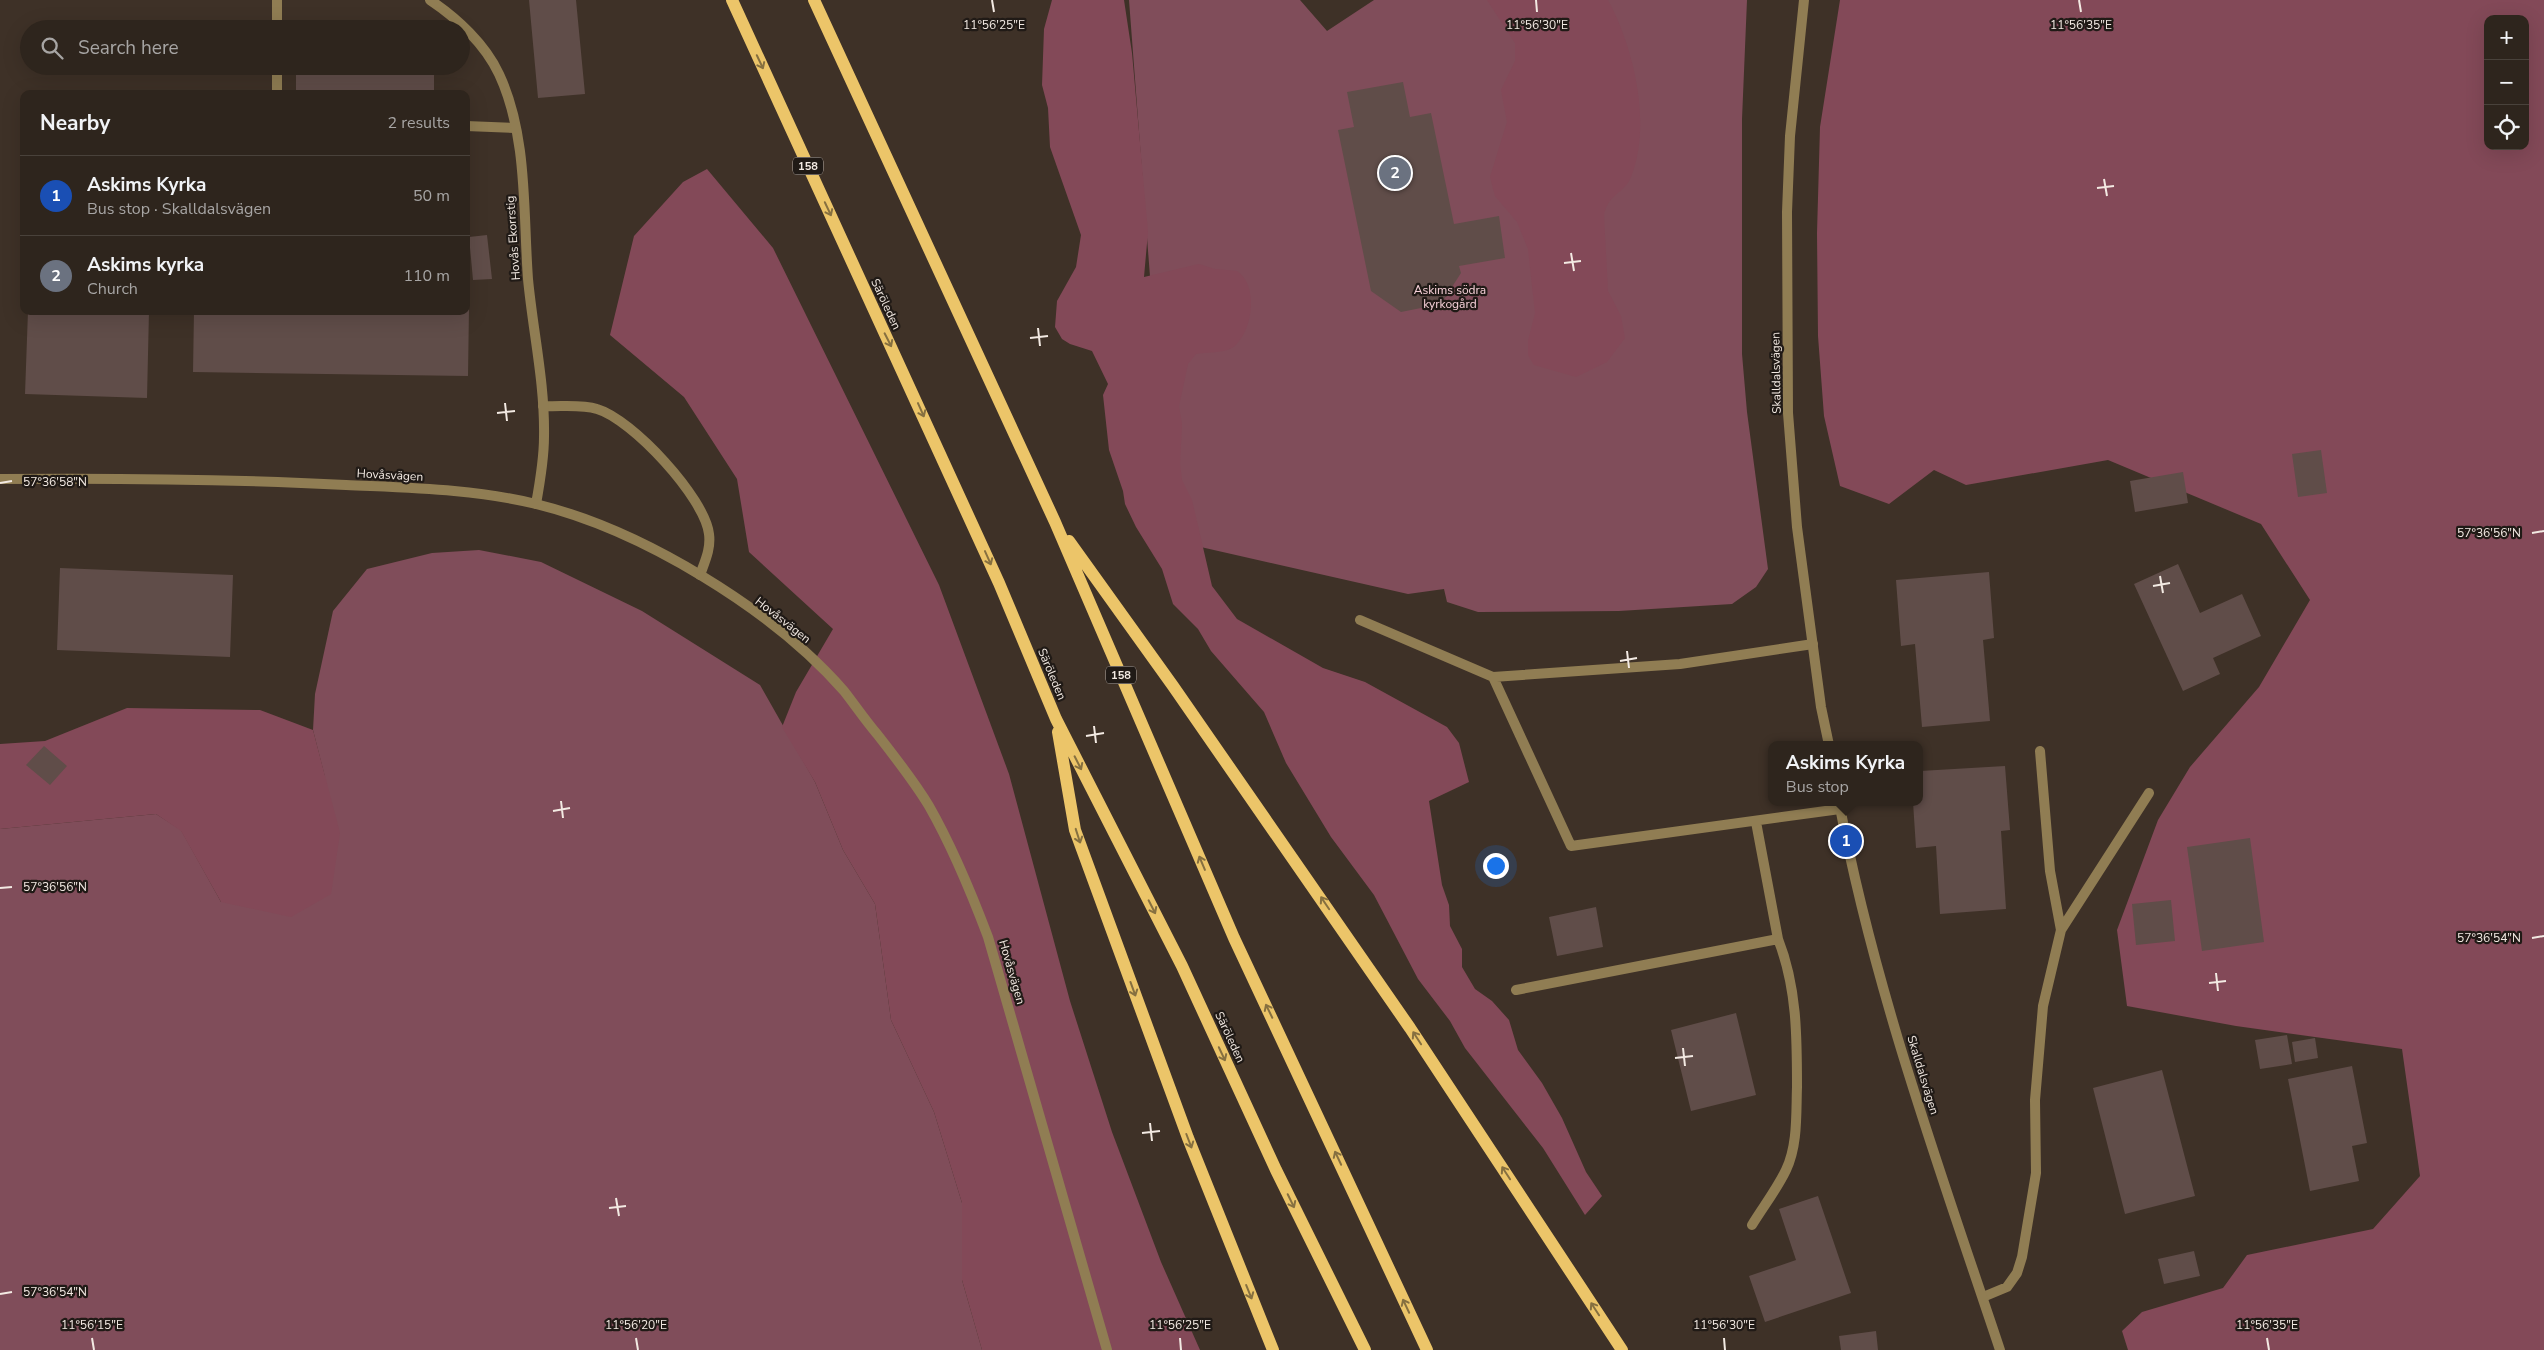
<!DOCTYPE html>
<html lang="en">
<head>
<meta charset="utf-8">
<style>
	body { margin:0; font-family:"Nunito Sans",sans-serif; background:#362d26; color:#f1f3f6 }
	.controls { position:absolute; right:15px; top:15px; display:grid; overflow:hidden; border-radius:10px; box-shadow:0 5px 20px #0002 }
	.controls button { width:45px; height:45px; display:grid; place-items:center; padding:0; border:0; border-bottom:1px solid #49423b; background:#2e251d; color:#f1f3f6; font:25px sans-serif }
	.you { position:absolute; left:1495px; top:865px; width:18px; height:18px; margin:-12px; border:4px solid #fff; border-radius:50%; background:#1a73e8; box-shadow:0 0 0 8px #1a73e833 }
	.badge { display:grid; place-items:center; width:32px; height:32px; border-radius:50%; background:#8c9099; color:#fff; font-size:16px; font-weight:700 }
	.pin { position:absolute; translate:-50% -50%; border:2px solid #fff; box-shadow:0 1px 5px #0006 }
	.popup { position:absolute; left:1768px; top:741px; width:155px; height:65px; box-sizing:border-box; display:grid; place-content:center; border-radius:10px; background:#2e251d; filter:drop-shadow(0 1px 4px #0005); font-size:16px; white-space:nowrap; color:#a7a5a4 }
	.popup b { font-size:19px; color:#f1f3f6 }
	.popup::after { content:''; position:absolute; left:50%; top:100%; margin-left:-10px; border:10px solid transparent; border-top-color:#2e251d }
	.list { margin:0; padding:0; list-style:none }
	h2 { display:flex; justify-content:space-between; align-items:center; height:65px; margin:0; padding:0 20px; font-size:21px }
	h2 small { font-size:16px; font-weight:400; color:#a7a5a4 }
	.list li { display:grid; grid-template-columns:32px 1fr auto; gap:15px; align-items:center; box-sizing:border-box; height:80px; padding:0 20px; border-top:1px solid #49423b }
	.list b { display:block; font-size:19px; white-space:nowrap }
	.list p { margin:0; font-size:16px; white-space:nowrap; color:#a7a5a4 }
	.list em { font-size:16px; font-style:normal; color:#a7a5a4 }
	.icon { flex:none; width:28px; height:28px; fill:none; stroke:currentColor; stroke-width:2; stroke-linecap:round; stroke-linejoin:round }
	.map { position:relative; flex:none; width:2544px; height:1350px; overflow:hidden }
	.search { position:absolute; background:#2e251d; box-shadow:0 5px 20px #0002; left:20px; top:20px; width:450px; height:55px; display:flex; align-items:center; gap:12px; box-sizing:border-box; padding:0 18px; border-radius:28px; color:#a7a5a4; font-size:19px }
	.panel { position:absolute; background:#2e251d; box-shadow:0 5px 20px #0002; left:20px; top:90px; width:450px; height:225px; border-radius:10px }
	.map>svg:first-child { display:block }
	.green { fill:#804d5a }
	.forest { fill:#834958; fill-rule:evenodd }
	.building { fill:#604d49 }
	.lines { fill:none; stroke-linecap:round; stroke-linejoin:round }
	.service { stroke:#907d53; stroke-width:10 }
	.minor { stroke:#907d53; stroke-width:10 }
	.tertiary { stroke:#907d53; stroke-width:10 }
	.primary { stroke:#ecc569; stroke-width:12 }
	.oneway { stroke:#867040 }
	.ticks { fill:none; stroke:#f3eae3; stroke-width:2 }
	.labels { text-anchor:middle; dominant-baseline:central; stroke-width:4.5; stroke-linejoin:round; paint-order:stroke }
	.shield { fill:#201a16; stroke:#b4aca6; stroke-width:1 }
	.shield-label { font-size:11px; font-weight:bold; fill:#f3eae3 }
	.street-label { font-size:12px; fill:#f3eae3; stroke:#201a16 }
	.park-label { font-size:12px; fill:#f8d2da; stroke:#201a16 }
	.ticks-label { font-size:12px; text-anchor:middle; fill:#f3eae3; stroke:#201a16; stroke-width:4.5; stroke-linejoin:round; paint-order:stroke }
</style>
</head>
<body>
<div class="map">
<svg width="2544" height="1350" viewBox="0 0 2544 1350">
	<rect width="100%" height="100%" fill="#3e3127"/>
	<!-- green -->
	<path class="green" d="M 1129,0 L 1300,0 L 1327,31 L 1374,0 L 1747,0 L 1742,119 L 1742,354 L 1747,412 L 1768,569 L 1756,587 L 1732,604 L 1619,611 L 1478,612 L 1447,602 L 1444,589 L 1408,594 L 1170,540 Z
		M 479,550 L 541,562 L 642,611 L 760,685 L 815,782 L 843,850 L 875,904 L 891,1020 L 934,1112 L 962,1203 L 962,1280 L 982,1350 L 0,1350 L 0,829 L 156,814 L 181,830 L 221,902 L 325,777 L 313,730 L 315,694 L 333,611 L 367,569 L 432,553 Z"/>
	<!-- forest -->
	<path class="forest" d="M 1052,0 L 1124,0 L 1132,53 L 1148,232 L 1144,277 L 1199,264 L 1215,269 L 1237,271 C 1260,286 1252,335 1232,348 C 1224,353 1206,352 1196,354 L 1188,364 L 1179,406 L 1182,424 L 1180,464 L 1182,480 L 1192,500 L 1212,586 L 1237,619 L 1323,668 L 1365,682 L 1447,727 L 1459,743 L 1469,782 L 1429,801 L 1442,885 L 1449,905 L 1450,926 L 1462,949 L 1462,967 L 1475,989 L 1492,1001 L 1509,1020 L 1518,1050 L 1542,1083 L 1562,1118 L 1586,1172 L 1602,1196 L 1585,1215 L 1543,1148 L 1465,1048 L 1450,1021 L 1418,979 L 1374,895 L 1331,837 L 1286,763 L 1264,712 L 1211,651 L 1198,629 L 1173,604 L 1162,569 L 1136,527 L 1125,504 L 1123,491 L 1109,450 L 1103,395 L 1108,384 L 1092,351 L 1070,344 L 1062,339 L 1055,327 L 1057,301 L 1076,267 L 1081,235 L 1050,147 L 1048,108 L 1042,85 L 1044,29 Z
		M 1487,0 L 1608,0 C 1634,48 1652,124 1631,177 C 1624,194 1607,194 1604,216 L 1608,291 L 1621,316 L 1625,338 L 1607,362 L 1576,377 L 1534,365 L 1528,355 L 1528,341 L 1535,313 L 1528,249 L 1517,222 L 1495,196 L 1490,177 L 1507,122 L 1501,90 L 1515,61 L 1515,43 Z
		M 1840,0 L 2544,0 L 2544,1350 L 2128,1350 L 2122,1331 L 2142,1312 L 2223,1288 L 2247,1255 L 2373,1229 L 2420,1176 L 2402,1049 L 2236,1026 L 2127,1006 L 2117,930 L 2158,820 L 2190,767 L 2259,687 L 2310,600 L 2261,524 L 2108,460 L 1966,485 L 1934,470 L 1889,504 L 1840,486 L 1824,416 L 1818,336 L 1817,233 L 1820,127 ZM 2488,19 L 2525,19 L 2525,146 L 2488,146 Z
		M 707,169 L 773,248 L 939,585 L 1009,774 L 1070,1001 L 1112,1132 L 1161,1262 L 1200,1350 L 982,1350 L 962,1280 L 962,1203 L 934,1112 L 891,1020 L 875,904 L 843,850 L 815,782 L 782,727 L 796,692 L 833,629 L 749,552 L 737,479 L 684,397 L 610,335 L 634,236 L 683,182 Z
		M 127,708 L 260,710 L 313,730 L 340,833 L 331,894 L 291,917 L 221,902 L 181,831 L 156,814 L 0,829 L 0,744 L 45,741 Z"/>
	<!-- building -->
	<path class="building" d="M 529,0 L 576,0 L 585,94 L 538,98 Z
		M 296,20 L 396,20 L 396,29 L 296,29 Z
		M 296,66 L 434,66 L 434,94 L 296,94 Z
		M 1403,82 L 1410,117 L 1431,113 L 1454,224 L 1499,216 L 1505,258 L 1459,266 L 1461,273 L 1441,304 L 1401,312 L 1371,291 L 1338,130 L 1354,127 L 1347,92 Z
		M 487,235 L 492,279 L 473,280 L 469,237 Z
		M 466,308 L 469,308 L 468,376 L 193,372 L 194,311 L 466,311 Z
		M 28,311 L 149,311 L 147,398 L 25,394 Z
		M 2321,450 L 2327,493 L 2298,497 L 2292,454 Z
		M 2183,472 L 2188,503 L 2135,512 L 2130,481 Z
		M 2178,564 L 2200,613 L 2242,594 L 2261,636 L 2213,658 L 2220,674 L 2183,691 L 2134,584 Z
		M 60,568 L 233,575 L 230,657 L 57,650 Z
		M 1989,572 L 1994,638 L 1983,640 L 1990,721 L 1922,727 L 1915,644 L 1901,646 L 1896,580 Z
		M 44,746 L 67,766 L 50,785 L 26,765 Z
		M 2005,766 L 2010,830 L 2001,831 L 2006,909 L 1940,914 L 1936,846 L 1916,848 L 1913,802 L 1920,802 L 1920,771 Z
		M 2250,838 L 2264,942 L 2202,951 L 2187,847 Z
		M 2171,900 L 2175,941 L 2136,945 L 2132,904 Z
		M 1596,907 L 1603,947 L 1557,956 L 1549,917 Z
		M 1736,1013 L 1756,1095 L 1691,1111 L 1671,1030 Z
		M 2287,1035 L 2292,1064 L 2260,1069 L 2255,1040 Z
		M 2315,1038 L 2318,1058 L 2295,1062 L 2292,1042 Z
		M 2352,1066 L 2367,1143 L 2352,1146 L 2359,1181 L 2310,1191 L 2288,1079 Z
		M 2162,1070 L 2195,1196 L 2125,1214 L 2093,1088 Z
		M 1818,1196 L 1851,1293 L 1765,1322 L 1749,1276 L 1796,1260 L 1779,1209 Z
		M 2194,1251 L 2200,1276 L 2164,1284 L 2158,1259 Z
		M 1876,1331 L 1878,1350 L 1841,1350 L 1839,1336 Z"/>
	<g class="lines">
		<!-- service -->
		<path class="service" d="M 277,0 L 277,29
			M 277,66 L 277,94
			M 466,126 L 515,128
			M 543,406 C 560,407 581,404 597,409 C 632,419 705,498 709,534 C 711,549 705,561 700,575
			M 1360,620 L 1493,677 L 1680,664 L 1813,644
			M 1493,677 L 1571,846 L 1840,809
			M 2040,751 L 2050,871 L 2061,930
			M 1516,990 L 1778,939
			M 1752,1225 C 1763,1207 1777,1189 1786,1170 C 1798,1145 1796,1113 1797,1087 C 1797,1037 1797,987 1778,939 L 1756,822
			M 1983,1297 L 2007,1287 L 2017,1273 L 2022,1257 L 2036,1173 L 2035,1100 L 2043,1006 L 2061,930 L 2149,793"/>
		<!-- minor -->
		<path class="minor" d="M 430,0 C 457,18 485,44 499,74 C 528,136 523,212 528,279 C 533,332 545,383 544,437 C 544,459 540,482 536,504"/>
		<!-- tertiary -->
		<path class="tertiary" d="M 1804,0 L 1790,136 L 1787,212 L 1788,413 L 1797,527 L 1821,707 L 1829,745
			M 0,479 C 116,478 231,479 346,485 C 409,488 475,489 536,504 C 642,530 772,609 844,691 C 855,705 865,720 877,734 C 895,757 914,781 929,806 C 953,848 971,892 988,937 L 1107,1350
			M 1839,802 C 1874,989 1940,1170 2000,1350"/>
		<!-- primary -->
		<path class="primary" d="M 732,0 L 999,583 L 1056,719 L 1182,966 L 1276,1170 L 1365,1350
			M 814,0 L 1055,522 L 1234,938 L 1427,1350
			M 1069,541 L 1173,686 L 1410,1028 L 1622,1350
			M 1058,732 L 1075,830 L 1188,1138 L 1273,1350"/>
	</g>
	<!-- one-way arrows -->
	<defs><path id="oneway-shaft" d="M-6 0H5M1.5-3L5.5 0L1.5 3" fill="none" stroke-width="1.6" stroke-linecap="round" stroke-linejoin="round" transform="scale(1.25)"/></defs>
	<g class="oneway">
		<use href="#oneway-shaft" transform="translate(760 62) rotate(65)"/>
		<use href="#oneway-shaft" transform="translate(828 209) rotate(65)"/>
		<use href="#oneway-shaft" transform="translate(888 340) rotate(63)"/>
		<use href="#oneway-shaft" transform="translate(921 410) rotate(66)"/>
		<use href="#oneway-shaft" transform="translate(988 558) rotate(66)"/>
		<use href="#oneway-shaft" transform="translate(1078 763) rotate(63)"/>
		<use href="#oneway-shaft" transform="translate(1078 836) rotate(72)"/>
		<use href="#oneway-shaft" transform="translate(1202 863) rotate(-113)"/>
		<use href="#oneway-shaft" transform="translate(1325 903) rotate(-124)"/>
		<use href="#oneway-shaft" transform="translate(1152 907) rotate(63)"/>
		<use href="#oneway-shaft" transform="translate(1133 989) rotate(70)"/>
		<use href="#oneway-shaft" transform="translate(1269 1011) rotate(-116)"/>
		<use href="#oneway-shaft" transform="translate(1417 1038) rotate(-123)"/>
		<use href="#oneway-shaft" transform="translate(1222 1054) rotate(65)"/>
		<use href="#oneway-shaft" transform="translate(1189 1141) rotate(69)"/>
		<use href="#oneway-shaft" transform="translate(1338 1158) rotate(-115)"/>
		<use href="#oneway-shaft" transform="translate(1506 1173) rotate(-123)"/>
		<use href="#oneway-shaft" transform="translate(1291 1201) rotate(64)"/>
		<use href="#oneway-shaft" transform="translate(1249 1292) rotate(68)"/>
		<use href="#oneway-shaft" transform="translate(1406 1306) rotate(-115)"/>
		<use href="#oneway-shaft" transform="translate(1595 1309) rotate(-123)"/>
	</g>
	<!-- ticks -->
	<path class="ticks" d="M 992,0 L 994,12M 1536,0 L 1537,12M 2079,0 L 2081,12M 2104,179 L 2107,196M 2097,188 L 2114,186M 1571,253 L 1574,271M 1564,263 L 1581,261M 1038,328 L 1040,346M 1030,338 L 1048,336M 505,403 L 507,421M 497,413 L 515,411M 0,483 L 12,481M 2532,533 L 2544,531M 2160,576 L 2163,593M 2153,586 L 2170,583M 1627,651 L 1629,668M 1620,661 L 1637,658M 1094,726 L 1096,743M 1086,736 L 1104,733M 561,801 L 563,818M 553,811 L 570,808M 0,888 L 12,887M 2532,938 L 2544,936M 2216,973 L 2218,991M 2209,983 L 2226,981M 1683,1048 L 1685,1066M 1675,1058 L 1693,1056M 1150,1123 L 1152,1141M 1142,1133 L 1160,1131M 616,1198 L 619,1216M 609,1208 L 626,1206M 0,1294 L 12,1292M 92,1338 L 94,1350M 636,1338 L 638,1350M 1180,1338 L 1181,1350M 1724,1338 L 1725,1350M 2267,1338 L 2269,1350"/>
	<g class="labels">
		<!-- shield labels -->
		<g class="shield">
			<rect x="793" y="157.5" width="30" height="17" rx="4"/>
			<rect x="1106" y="666.5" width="30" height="17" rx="4"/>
		</g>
		<g class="shield-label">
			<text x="808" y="166">158</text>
			<text x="1121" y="675">158</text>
		</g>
		<!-- street labels -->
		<g class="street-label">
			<text transform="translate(513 238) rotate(-94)">Hovås Ekorrstig</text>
			<text transform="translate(886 304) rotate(65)">Säröleden</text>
			<text transform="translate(1776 373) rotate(-91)">Skalldalsvägen</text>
			<text transform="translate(390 475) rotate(3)">Hovåsvägen</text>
			<text transform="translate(783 620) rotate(38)">Hovåsvägen</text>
			<text transform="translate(1052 674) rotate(67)">Säröleden</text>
			<text transform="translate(1012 972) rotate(74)">Hovåsvägen</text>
			<text transform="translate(1230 1037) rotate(65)">Säröleden</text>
			<text transform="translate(1923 1075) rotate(73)">Skalldalsvägen</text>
		</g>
		<!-- park labels -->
		<g class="park-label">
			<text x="1450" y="290">Askims södra<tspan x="1450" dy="14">kyrkogård</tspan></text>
		</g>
	</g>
	<g class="ticks-label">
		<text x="994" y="29">11°56'25"E</text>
		<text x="1537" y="29">11°56'30"E</text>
		<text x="2081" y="29">11°56'35"E</text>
		<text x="55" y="486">57°36'58"N</text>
		<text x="2489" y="537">57°36'56"N</text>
		<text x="55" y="891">57°36'56"N</text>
		<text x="2489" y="942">57°36'54"N</text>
		<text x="55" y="1296">57°36'54"N</text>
		<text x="92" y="1329">11°56'15"E</text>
		<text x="636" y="1329">11°56'20"E</text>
		<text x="1180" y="1329">11°56'25"E</text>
		<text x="1724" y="1329">11°56'30"E</text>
		<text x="2267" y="1329">11°56'35"E</text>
	</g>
</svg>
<div class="controls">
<button>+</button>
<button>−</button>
<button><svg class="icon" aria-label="locate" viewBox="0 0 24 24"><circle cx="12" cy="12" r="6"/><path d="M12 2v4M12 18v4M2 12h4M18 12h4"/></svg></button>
</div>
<div class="you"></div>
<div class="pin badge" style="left:1846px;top:841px;background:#1a4fb4">1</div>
<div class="popup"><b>Askims Kyrka</b>Bus stop</div>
<div class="pin badge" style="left:1395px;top:173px;background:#6b7280">2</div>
<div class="search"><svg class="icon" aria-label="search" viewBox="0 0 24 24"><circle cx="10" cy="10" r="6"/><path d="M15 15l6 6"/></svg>Search here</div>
<section class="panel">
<h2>Nearby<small>2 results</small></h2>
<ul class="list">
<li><span class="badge" style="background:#1a4fb4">1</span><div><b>Askims Kyrka</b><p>Bus stop · Skalldalsvägen</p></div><em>50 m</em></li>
<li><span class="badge" style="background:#6b7280">2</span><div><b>Askims kyrka</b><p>Church</p></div><em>110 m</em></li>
</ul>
</section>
</div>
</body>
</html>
